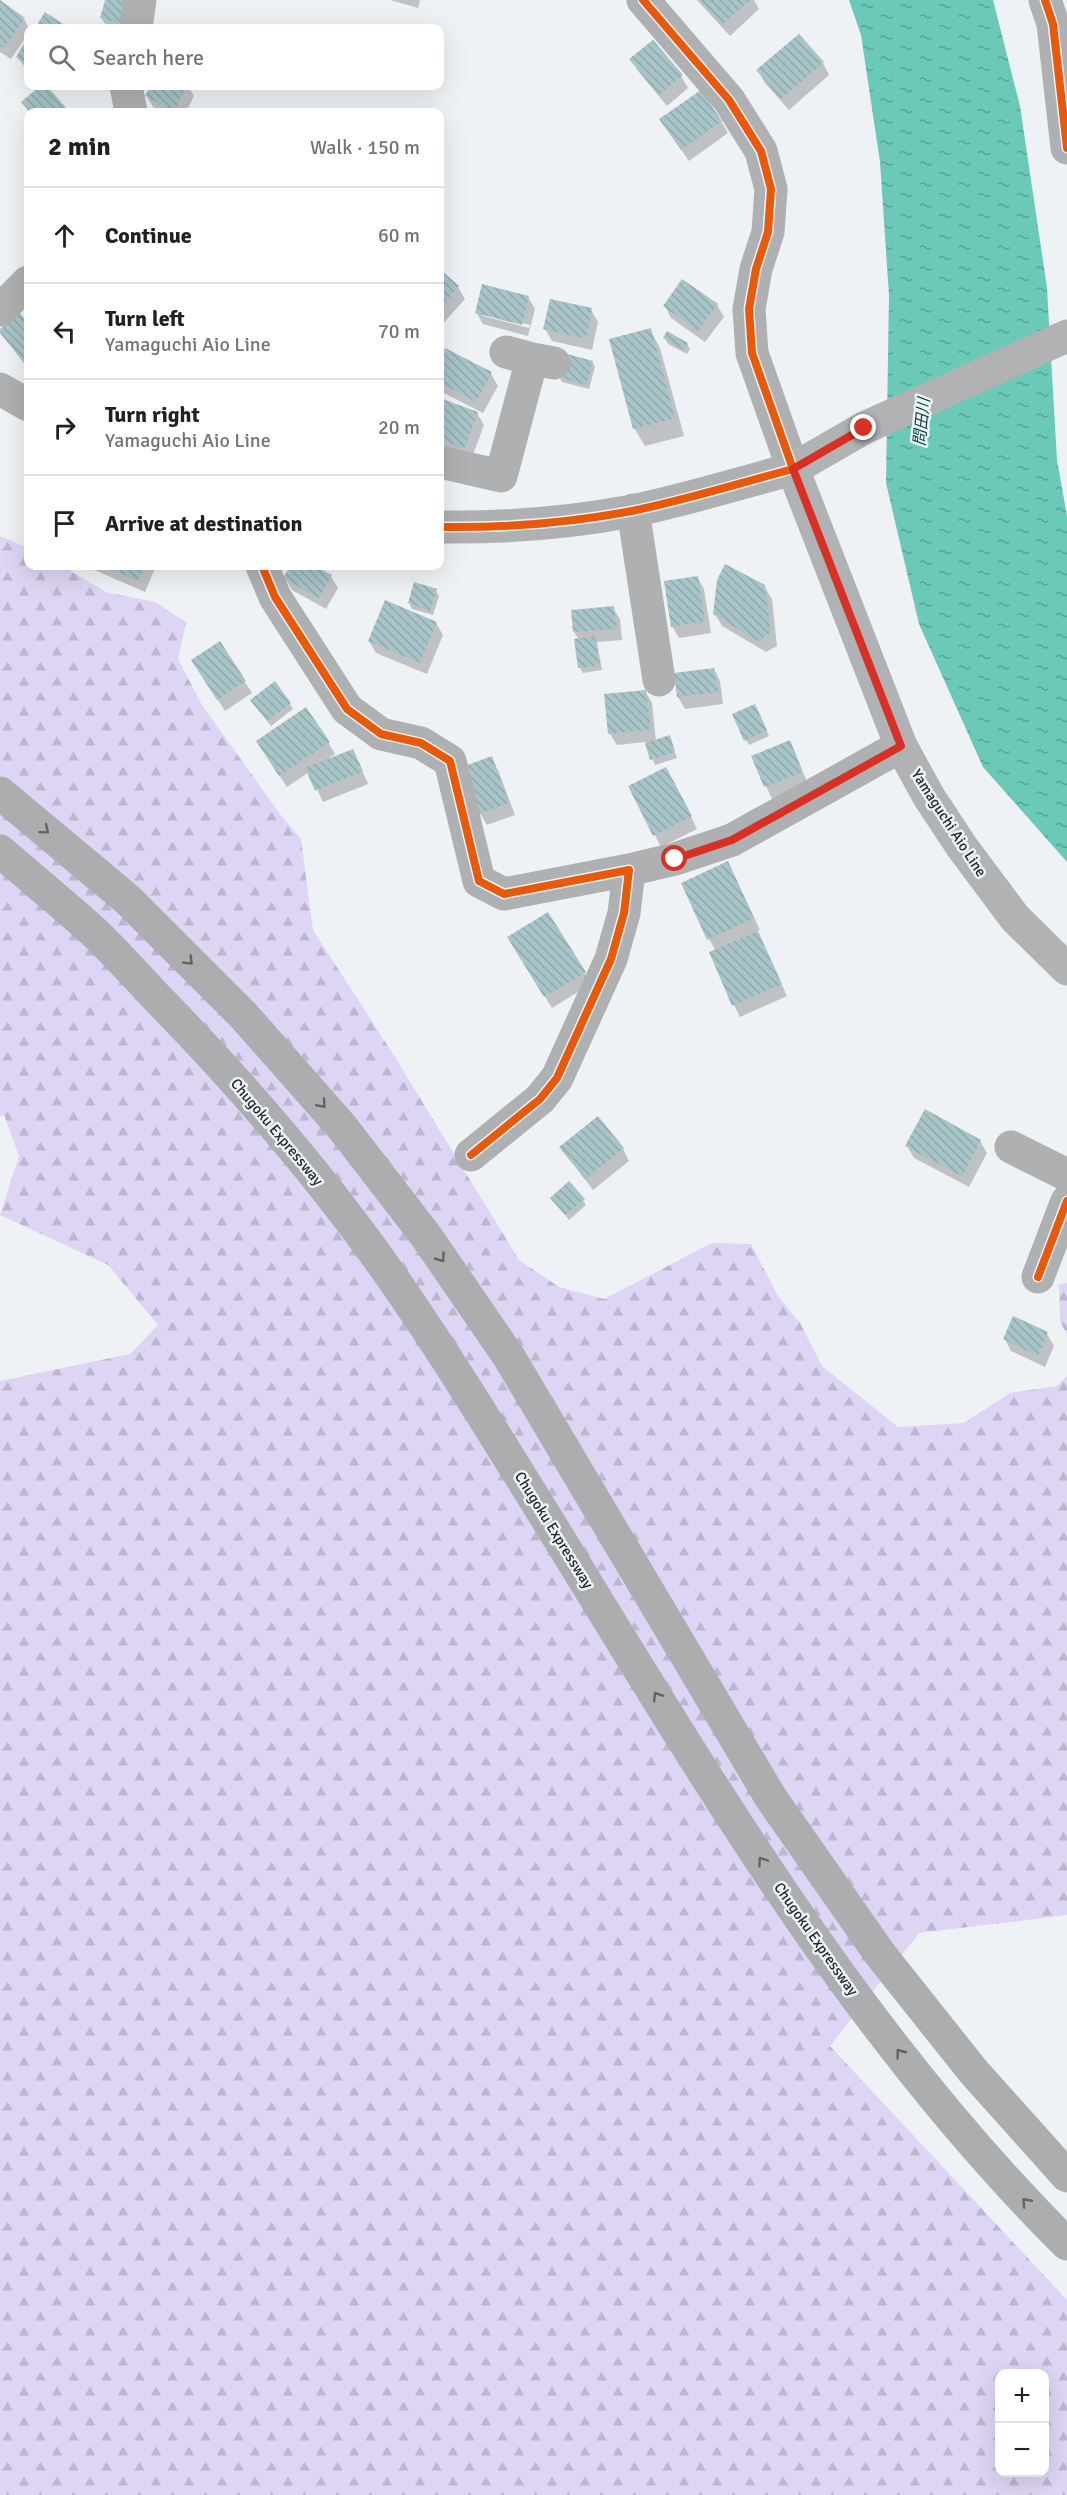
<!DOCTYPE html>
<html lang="en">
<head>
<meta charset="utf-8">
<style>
	body { margin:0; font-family:Signika,"Noto Sans JP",sans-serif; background:#f2f2f2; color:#202124 }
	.controls { position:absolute; right:18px; bottom:18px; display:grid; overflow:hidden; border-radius:12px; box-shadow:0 6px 24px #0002 }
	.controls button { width:54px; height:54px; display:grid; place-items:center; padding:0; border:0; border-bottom:2px solid #e0e0e0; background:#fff; color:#202124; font:30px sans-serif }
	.stop { position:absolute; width:18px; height:18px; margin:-14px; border:4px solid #d93025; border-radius:50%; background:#fff }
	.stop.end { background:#d93025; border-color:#fff; box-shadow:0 2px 6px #0008 }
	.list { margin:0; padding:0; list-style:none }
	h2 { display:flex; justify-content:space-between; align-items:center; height:78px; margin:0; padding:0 24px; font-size:26px }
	h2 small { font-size:20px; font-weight:400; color:#757577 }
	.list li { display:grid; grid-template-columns:39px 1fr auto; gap:18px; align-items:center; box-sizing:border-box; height:96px; padding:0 24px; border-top:2px solid #e0e0e0 }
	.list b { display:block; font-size:22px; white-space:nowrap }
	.list p { margin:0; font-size:20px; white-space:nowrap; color:#757577 }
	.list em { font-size:20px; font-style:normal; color:#757577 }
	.icon { flex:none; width:33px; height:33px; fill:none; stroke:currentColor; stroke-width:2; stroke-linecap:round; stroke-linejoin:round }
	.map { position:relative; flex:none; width:1067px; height:2495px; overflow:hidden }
	.search { position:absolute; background:#fff; box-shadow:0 6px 24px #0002; left:24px; top:24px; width:420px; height:66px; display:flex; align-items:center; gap:15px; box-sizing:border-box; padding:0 21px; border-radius:12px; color:#757577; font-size:22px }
	.panel { position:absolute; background:#fff; box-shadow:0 6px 24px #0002; left:24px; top:108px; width:420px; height:462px; border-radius:12px }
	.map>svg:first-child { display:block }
	.forest { fill:url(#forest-firs); fill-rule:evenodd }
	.water { fill:url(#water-ripples) }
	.shadow { fill:#0003; fill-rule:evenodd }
	.building { fill:url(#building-back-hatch) }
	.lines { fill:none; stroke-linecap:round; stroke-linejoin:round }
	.minor { stroke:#aeb0b1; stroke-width:33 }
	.major { stroke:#b1b2b4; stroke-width:33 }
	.highway { stroke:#acadaf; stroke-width:33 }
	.cycleway-casing { stroke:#ecf3f8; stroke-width:11 }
	.cycleway { stroke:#e8590c; stroke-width:8 }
	.oneway { stroke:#616365 }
	.route { stroke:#d93025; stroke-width:8 }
	.labels { text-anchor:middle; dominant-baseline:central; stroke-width:5; stroke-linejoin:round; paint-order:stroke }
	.street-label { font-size:15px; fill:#242729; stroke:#ecf3f8 }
	.water-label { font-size:16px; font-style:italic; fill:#013d32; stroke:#ecf3f8 }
</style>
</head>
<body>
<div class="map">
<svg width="1067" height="2495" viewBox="0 0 1067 2495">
	<defs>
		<pattern id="forest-firs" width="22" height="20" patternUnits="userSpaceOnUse" patternTransform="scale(1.5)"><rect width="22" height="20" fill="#ded4f4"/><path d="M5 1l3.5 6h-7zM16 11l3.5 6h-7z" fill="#beb6d1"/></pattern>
		<pattern id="water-ripples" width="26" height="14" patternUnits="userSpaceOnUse" patternTransform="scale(1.5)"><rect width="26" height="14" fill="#6ac9b7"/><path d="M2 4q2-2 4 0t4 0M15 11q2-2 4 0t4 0" fill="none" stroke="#57a395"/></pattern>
		<pattern id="building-back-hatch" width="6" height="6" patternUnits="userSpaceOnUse" patternTransform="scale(1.5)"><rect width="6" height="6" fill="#a7c4c8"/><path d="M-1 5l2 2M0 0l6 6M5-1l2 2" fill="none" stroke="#90a8ac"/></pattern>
	</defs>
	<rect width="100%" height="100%" fill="#eff2f5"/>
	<!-- forest -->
	<path class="forest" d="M 0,536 L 28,548 L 28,566 L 62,566 L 106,592 L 155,602 L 186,622 L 178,659 L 202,705 L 280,814 L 301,839 L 313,930 L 393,1054 L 519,1260 L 559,1287 L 604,1299 L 712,1243 L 751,1244 L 778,1296 L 800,1323 L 822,1366 L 898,1427 L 964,1423 L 1010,1393 L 1057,1386 L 1067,1376 L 1067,1915 L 919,1933 L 830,2046 L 1067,2300 L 1067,2495 L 0,2495 L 0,1381 L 130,1354 L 158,1325 L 108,1265 L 0,1215 L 19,1156 L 4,1115 L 0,1116 ZM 1000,2374 L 1044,2374 L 1044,2472 L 1000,2472 Z
		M 1067,1283 L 1067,1334 L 1060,1322 L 1059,1284 Z"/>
	<!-- water -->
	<path class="water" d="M 849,0 L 993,0 L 1020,106 L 1047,288 L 1057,460 L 1067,516 L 1067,862 L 983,767 L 919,624 L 886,483 L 889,295 L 880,162 L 861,35 Z"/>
	<!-- shadow -->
	<path class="shadow" d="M 107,0 L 134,28 L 108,28 L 101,18 Z
		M 390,0 L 420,0 L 418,8 Z
		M 697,0 L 754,0 L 759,9 L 730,36 Z
		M 0,2 L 24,19 L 29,28 L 28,34 L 11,59 L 0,52 Z
		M 799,36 L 823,63 L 829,75 L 789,110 L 765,83 L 758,71 Z
		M 28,40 L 28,71 L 17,57 Z
		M 631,59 L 681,76 L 688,88 L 667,106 L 638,71 Z
		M 43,86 L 45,86 L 68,112 L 29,112 L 23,102 Z
		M 152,86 L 188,86 L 194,96 L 186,112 L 163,112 L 153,107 L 146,95 Z
		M 661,120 L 721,121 L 728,133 L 689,161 Z
		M 440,271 L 458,287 L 465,299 L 440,327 Z
		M 528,297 L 535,309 L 528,336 L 483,324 L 476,312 ZM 483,313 L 530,325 L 529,328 L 483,316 Z
		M 717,305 L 724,317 L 705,342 L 671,318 L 665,306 Z
		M 591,310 L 598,322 L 592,350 L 552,341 L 545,329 Z
		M 20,315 L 28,325 L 28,369 L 0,331 Z
		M 650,330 L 660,348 L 684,436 L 645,446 L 634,428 Z
		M 665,338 L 687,344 L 690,349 L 687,354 L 668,344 Z
		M 445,350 L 491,374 L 498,386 L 483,413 L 440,391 L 440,363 Z
		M 592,362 L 595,367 L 589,389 L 562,382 L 559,376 Z
		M 440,399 L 477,413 L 484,425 L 471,460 L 440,448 Z
		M 85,566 L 156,566 L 145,592 Z
		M 292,566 L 312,566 L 331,576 L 338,588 L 326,609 L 292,590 L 285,578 Z
		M 697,577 L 704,589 L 711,633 L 679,638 L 672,626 Z
		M 764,586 L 772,599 L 777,646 L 766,652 L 722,626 L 715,614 Z
		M 436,591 L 439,596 L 433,615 L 412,609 L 409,603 Z
		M 613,608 L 620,619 L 622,640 L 597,642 L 602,670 L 583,673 L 580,668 L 579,640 L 574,632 Z
		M 436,623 L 443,635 L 427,674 L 376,653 L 369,641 Z
		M 714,669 L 720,681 L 723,704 L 685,709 L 678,697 L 675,674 Z
		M 200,672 L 245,682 L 252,693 L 225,711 Z
		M 645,691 L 652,703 L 656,741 L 669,737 L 677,758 L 655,765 L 646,742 L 617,745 L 610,734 Z
		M 290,704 L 293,709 L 271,726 L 255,705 Z
		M 758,711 L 769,736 L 749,745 L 746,740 Z
		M 328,742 L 335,754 L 328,759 L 353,750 L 368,784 L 323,802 L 309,772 L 287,787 L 265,754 Z
		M 790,742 L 808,784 L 772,799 L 753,757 Z
		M 491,758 L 498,770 L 515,815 L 487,825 L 480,813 Z
		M 673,780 L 697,829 L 661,847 L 655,835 Z
		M 734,875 L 760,930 L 757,931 L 787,996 L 740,1017 L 734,1005 L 716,951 L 709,939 Z
		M 516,950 L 584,972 L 591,984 L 552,1008 Z
		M 980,1141 L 987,1153 L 969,1187 L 914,1158 L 907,1146 Z
		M 561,1147 L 623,1149 L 629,1161 L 593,1190 Z
		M 552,1198 L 583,1200 L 586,1205 L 569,1220 Z
		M 1047,1334 L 1054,1346 L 1045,1367 L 1011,1351 L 1005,1339 Z"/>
	<!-- building -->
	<path class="building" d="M 0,0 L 25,18 L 4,48 L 0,46 Z
		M 105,0 L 133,0 L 125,25 L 100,18 Z
		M 700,0 L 750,0 L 722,25 Z
		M 45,12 L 69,28 L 35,28 Z
		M 799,34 L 824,62 L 781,99 L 756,70 Z
		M 28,37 L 28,65 L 16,57 Z
		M 653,40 L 683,75 L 659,95 L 629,59 Z
		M 40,86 L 47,86 L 70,112 L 30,112 L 21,102 Z
		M 150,86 L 187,86 L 174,111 L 145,96 Z
		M 701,90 L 722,121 L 681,150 L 659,119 Z
		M 440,269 L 459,286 L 440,308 Z
		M 682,279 L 718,304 L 698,331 L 663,306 Z
		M 482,284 L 529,296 L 522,325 L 475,313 Z
		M 550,299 L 592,308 L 586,339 L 543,329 Z
		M 20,313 L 28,323 L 27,366 L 0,333 L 0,329 Z
		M 651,328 L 675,418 L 633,429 L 609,339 Z
		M 667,331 L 688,343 L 684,350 L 663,338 Z
		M 445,348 L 492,372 L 476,402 L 440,383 L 440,360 Z
		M 564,353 L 593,361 L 586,385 L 557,377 Z
		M 440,398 L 478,412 L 464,449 L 440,439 Z
		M 725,564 L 765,585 L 771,633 L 758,641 L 713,614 L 717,580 Z
		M 103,566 L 144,566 L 138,581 Z
		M 290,566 L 315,566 L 332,575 L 319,598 L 283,578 Z
		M 698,576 L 705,621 L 671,627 L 664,581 Z
		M 414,582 L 437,589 L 430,611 L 408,603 Z
		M 385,600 L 437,622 L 420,663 L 368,641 Z
		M 614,606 L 617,629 L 573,632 L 571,610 Z
		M 595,636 L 600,665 L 578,668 L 574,639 Z
		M 220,641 L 246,681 L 217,700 L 191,660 Z
		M 714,668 L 718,692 L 677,697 L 674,673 Z
		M 275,681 L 291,703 L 267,721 L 250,700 Z
		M 646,690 L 651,729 L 608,734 L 604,694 Z
		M 755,704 L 767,730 L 744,741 L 732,714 Z
		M 306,707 L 330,742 L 279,776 L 256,741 Z
		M 670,735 L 675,752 L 650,760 L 645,743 Z
		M 790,740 L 803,772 L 764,787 L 751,756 Z
		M 353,749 L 363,771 L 315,791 L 305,768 Z
		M 492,756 L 509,803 L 479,814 L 462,767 Z
		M 666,767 L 692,816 L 653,836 L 628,786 Z
		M 728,861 L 754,918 L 707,940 L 681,883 Z
		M 548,912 L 586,972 L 544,997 L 507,937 Z
		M 758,931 L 782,984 L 732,1006 L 709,952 Z
		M 925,1109 L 981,1140 L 962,1176 L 905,1146 Z
		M 598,1116 L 624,1148 L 585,1179 L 559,1147 Z
		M 569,1181 L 585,1199 L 565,1215 L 550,1198 Z
		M 1013,1316 L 1048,1332 L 1038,1356 L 1003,1339 Z"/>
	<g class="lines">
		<!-- minor -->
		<path class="minor" d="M 1045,0 L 1053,24 L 1067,148
			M 136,28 L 140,0
			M 126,86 L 131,112
			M 0,310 L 28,282
			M 506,352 L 532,359
			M 0,389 L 28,405
			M 440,462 L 501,476 L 532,359 L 554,363
			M 633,510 L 659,680
			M 440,527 C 504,528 568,523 632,511 C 686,500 740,483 793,469 L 752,353 L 749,309 L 756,269 L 768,232 L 771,189 L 761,151 L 729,100 L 643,0
			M 262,566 L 275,597 L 347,709 L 381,734 L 421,743 L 450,761 L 479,881 L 504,894 L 629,870 L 624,913 L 611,959 L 557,1078 L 540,1099 L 471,1155
			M 629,870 L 675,859 L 732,840 L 901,746
			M 1011,1147 L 1067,1175
			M 1038,1277 L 1067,1201"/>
		<!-- major -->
		<path class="major" d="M 1067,336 L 864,428 L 793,469 L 901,746 L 929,797 L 962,847 L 1015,918 L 1067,969"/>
		<!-- highway -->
		<path class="highway" d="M 0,793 L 127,899 L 244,1016 L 342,1127 L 426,1236 L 509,1357 L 771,1798 L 880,1954 L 973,2071 L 1067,2176
			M 0,851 C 31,878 63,904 94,932 C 117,954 139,979 161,1002 C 242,1085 317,1172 384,1266 C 440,1345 491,1429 542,1511 C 700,1767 852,2031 1067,2244"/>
		<!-- cycleway casing -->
		<g class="cycleway-casing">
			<path id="cycleway" d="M 1045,0 L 1053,24 L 1067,148
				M 440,527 C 504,528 568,523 632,511 C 686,500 740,483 793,469 L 752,353 L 749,309 L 756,269 L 768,232 L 771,189 L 761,151 L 729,100 L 643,0
				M 262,566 L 275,597 L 347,709 L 381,734 L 421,743 L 450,761 L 479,881 L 504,894 L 629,870 L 624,913 L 611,959 L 557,1078 L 540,1099 L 471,1155
				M 1038,1277 L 1067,1201"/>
		</g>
		<!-- cycleway -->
		<use href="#cycleway" class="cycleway"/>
	</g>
	<!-- one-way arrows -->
	<defs><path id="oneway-chevron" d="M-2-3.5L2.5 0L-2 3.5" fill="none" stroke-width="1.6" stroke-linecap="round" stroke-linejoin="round" transform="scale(1.5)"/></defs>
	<g class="oneway">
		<use href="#oneway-chevron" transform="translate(45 830) rotate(40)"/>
		<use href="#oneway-chevron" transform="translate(189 961) rotate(45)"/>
		<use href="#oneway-chevron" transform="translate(322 1104) rotate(49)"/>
		<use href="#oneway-chevron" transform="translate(441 1258) rotate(55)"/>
		<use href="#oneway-chevron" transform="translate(657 1696) rotate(-122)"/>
		<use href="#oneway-chevron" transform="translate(762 1861) rotate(-124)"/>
		<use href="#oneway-chevron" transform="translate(900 2053) rotate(-127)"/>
		<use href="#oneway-chevron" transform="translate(1026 2202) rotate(-132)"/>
	</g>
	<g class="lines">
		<!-- route -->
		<path class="route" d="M 675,859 L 732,840 L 901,746 L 793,469 L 864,428"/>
	</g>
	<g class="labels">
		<!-- street labels -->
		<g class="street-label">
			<text transform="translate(949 823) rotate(57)">Yamaguchi Aio Line</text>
			<text transform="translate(277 1132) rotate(50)">Chugoku Expressway</text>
			<text transform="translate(554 1530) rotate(58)">Chugoku Expressway</text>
			<text transform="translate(816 1939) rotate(55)">Chugoku Expressway</text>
		</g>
		<!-- water labels -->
		<g class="water-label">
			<text transform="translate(922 422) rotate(-84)">問田川</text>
		</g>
	</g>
</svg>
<div class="controls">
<button>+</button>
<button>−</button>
</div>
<div class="stop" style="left:675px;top:859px"></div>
<div class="stop end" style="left:864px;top:428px"></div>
<div class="search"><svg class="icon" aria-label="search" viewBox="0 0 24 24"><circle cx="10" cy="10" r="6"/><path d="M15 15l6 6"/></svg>Search here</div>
<section class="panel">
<h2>2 min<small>Walk · 150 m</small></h2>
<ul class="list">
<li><svg class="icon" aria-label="ahead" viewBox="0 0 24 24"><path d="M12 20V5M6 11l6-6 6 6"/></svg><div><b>Continue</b></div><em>60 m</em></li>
<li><svg class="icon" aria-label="left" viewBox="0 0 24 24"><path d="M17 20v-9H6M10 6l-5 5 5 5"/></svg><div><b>Turn left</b><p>Yamaguchi Aio Line</p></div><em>70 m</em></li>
<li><svg class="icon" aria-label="right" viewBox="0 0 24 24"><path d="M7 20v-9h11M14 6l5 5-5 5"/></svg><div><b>Turn right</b><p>Yamaguchi Aio Line</p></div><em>20 m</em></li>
<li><svg class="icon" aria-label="arrive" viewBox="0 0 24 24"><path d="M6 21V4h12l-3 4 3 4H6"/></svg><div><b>Arrive at destination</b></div></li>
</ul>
</section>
</div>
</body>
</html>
